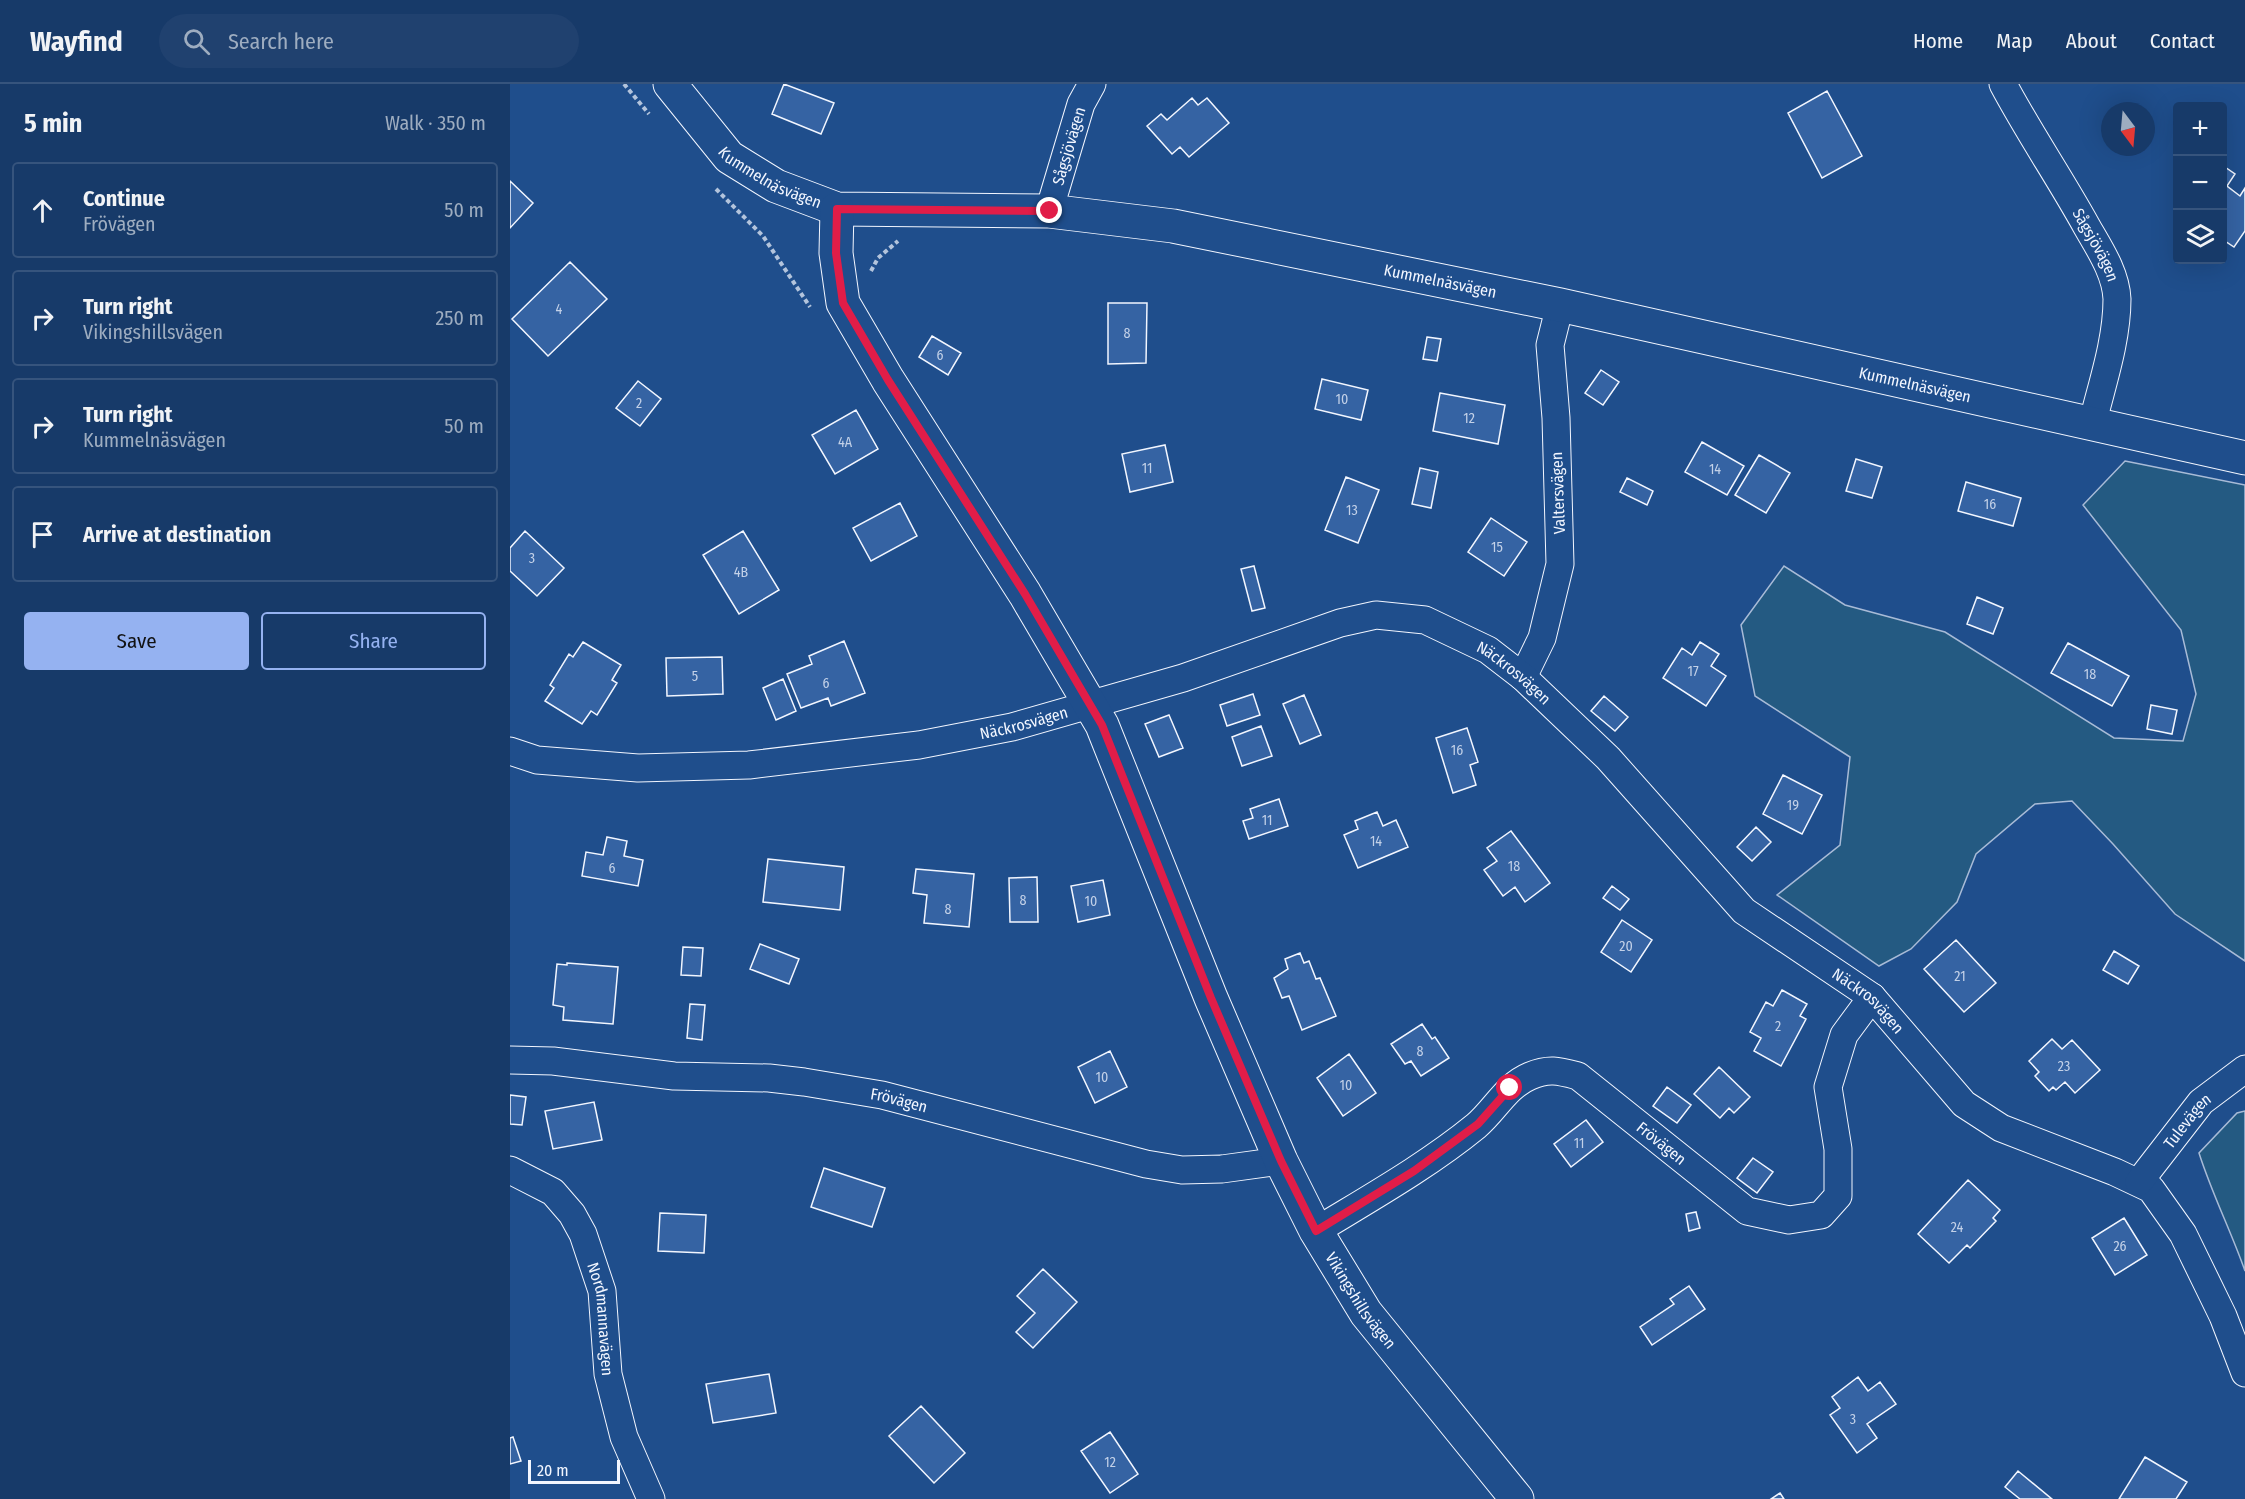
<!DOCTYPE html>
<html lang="en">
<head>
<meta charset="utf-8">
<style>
	body { margin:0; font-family:"Fira Sans Condensed",sans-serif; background:#20416f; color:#f1f3f6 }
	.controls { position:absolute; right:18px; top:18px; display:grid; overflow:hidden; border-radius:6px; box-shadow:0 6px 24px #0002 }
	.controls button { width:54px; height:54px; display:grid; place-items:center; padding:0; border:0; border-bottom:2px solid #36547d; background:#173a69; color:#f1f3f6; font:30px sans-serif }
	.compass { position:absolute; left:1591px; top:18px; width:54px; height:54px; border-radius:50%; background:#173a69; box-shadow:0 6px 24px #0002; rotate:164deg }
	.scale { position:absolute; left:18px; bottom:15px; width:92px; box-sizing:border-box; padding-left:6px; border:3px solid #f2f6ff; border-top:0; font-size:16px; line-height:21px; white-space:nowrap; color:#f2f6ff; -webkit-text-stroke:4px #1f4e8c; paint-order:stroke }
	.stop { position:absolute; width:18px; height:18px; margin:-14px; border:4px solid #e11d48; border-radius:50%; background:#fff }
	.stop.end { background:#e11d48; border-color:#fff; box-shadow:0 2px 6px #0008 }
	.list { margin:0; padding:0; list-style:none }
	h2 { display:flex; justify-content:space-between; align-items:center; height:78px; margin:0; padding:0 24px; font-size:26px }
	h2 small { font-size:20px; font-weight:400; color:#9eadc0 }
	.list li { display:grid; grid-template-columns:39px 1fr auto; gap:18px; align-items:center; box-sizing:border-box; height:96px; margin:0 12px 12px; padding:0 12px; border:2px solid #36547d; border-radius:6px }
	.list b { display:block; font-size:22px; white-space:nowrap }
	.list p { margin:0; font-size:20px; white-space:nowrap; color:#9eadc0 }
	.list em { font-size:20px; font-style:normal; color:#9eadc0 }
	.actions { display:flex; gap:12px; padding:18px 24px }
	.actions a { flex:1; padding:14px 0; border:2px solid #95b2f1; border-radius:6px; text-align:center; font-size:21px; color:#95b2f1 }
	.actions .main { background:#95b2f1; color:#111 }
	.icon { flex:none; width:33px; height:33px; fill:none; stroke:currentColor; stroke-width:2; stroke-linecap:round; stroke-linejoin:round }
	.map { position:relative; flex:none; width:1735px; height:1415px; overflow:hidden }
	header { display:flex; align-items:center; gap:36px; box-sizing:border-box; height:84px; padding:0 30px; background:#173a69; border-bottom:2px solid #36547d }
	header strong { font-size:28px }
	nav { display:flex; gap:33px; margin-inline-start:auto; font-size:21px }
	.search { width:420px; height:54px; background:#20416f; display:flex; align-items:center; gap:15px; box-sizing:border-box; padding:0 21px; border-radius:33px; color:#9eadc0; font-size:22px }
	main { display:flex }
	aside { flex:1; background:#173a69 }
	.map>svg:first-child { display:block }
	.green { fill:#245a82; stroke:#a8bbd7; stroke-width:1.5 }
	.building { fill:#3563a3; stroke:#f2f6ff; stroke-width:1.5 }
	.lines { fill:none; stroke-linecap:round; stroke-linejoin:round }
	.street-casing { stroke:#f2f6ff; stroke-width:29 }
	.secondary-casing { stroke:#f2f6ff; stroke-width:35 }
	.path { stroke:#b3c4dc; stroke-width:4; stroke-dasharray:4.5 3; stroke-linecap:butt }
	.street { stroke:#1f4e8c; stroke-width:27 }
	.secondary { stroke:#1f4e8c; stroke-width:33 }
	.route { stroke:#e11d48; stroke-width:8 }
	.labels { text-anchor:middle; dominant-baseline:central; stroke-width:4.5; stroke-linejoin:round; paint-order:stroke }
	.number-label { font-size:14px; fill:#c3d1e8 }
	.street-label { font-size:16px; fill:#f2f6ff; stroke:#1f4e8c }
</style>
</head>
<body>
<header>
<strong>Wayfind</strong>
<div class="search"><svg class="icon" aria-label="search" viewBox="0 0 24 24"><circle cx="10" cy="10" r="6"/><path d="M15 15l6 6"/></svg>Search here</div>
<nav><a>Home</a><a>Map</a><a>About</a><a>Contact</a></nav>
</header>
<main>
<aside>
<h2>5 min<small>Walk · 350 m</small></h2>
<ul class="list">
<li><svg class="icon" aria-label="ahead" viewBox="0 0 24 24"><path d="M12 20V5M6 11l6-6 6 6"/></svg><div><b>Continue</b><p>Frövägen</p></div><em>50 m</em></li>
<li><svg class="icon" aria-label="right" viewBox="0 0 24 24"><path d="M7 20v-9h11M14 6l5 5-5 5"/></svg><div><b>Turn right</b><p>Vikingshillsvägen</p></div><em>250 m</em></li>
<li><svg class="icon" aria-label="right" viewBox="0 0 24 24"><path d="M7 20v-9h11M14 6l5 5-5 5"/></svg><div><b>Turn right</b><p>Kummelnäsvägen</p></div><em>50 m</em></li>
<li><svg class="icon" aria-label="arrive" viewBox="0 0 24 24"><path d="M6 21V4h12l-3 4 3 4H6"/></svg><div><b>Arrive at destination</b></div></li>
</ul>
<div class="actions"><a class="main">Save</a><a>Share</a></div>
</aside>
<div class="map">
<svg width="1735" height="1415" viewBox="0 0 1735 1415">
	<rect width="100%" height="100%" fill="#1f4e8c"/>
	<!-- green -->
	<path class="green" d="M 1615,377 L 1735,401 L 1735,877 L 1665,830 L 1603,760 L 1562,717 L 1525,720 L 1466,770 L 1447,818 L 1401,865 L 1369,882 L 1267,811 L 1330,761 L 1340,673 L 1245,612 L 1231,541 L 1274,482 L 1335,521 L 1435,548 L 1604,654 L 1673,657 L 1686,610 L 1671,546 L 1573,421 Z
		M 1735,1027 L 1735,1187 C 1721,1147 1702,1110 1689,1069 L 1727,1029 Z"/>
	<!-- building -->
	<path class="building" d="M 274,0 L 324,19 L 311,50 L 262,30 Z
		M 1317,7 L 1352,72 L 1312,94 L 1278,29 Z
		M 682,14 L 688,21 L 697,14 L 719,39 L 679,73 L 670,63 L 662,70 L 637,42 L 651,30 L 657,36 Z
		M 1712,81 L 1725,90 L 1717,102 L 1730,112 L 1735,104 L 1735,147 L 1724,163 L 1712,155 Z
		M 0,97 L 23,119 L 0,144 Z
		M 60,178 L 97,215 L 38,272 L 2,235 Z
		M 598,219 L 637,219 L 636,279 L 598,280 Z
		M 422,252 L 451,269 L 438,291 L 409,273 Z
		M 917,253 L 931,255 L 927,277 L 913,275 Z
		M 1091,286 L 1109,298 L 1093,321 L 1075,309 Z
		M 812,295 L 858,306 L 851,336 L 805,325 Z
		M 128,297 L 151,315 L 130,342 L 106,324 Z
		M 930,309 L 995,321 L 988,360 L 923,347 Z
		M 346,326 L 368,365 L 325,390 L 302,351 Z
		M 1192,358 L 1234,382 L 1217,411 L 1175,388 Z
		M 655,361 L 663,398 L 620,408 L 612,370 Z
		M 1249,371 L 1280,389 L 1256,429 L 1225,411 Z
		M 1346,375 L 1372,383 L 1362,414 L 1336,407 Z
		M 910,384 L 928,388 L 921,424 L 902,420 Z
		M 836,393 L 869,406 L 848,459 L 815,446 Z
		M 1117,394 L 1143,407 L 1137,421 L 1110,408 Z
		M 1456,398 L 1511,414 L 1503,442 L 1448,427 Z
		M 390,419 L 407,452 L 361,477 L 343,444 Z
		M 981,434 L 1017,458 L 994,492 L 958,468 Z
		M 15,447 L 54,484 L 27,512 L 0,487 L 0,464 Z
		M 233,447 L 269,506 L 229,530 L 193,471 Z
		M 744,482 L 755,524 L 742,527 L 731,485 Z
		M 1467,513 L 1493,524 L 1483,550 L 1457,540 Z
		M 334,557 L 355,609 L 321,622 L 318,614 L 291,624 L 277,590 L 302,580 L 299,572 Z
		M 73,558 L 111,581 L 102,596 L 107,599 L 87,631 L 81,627 L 72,640 L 35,617 L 44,604 L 40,601 L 59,570 L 63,573 Z
		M 1190,558 L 1209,570 L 1201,582 L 1216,592 L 1196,622 L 1153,594 L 1172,564 L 1182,571 Z
		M 1558,559 L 1619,592 L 1602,622 L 1541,589 Z
		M 212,573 L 213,610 L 157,612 L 156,574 Z
		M 273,595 L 286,627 L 266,636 L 253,604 Z
		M 743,610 L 750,631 L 717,642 L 710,621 Z
		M 794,611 L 811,651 L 790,660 L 773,620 Z
		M 1094,612 L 1118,633 L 1105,647 L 1081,627 Z
		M 1641,621 L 1667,626 L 1662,650 L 1637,645 Z
		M 659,631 L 673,664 L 649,673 L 635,640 Z
		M 751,642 L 762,672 L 732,682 L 722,653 Z
		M 957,644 L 968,678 L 960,681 L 966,701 L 943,709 L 926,654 Z
		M 1273,691 L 1312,711 L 1292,750 L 1253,730 Z
		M 769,715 L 778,742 L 739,755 L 733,737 L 743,734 L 740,725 Z
		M 867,728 L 873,742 L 886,736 L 898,763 L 848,784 L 834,751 L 848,745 L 845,737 Z
		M 1246,743 L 1261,758 L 1242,777 L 1227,763 Z
		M 1001,747 L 1040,799 L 1015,818 L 1005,803 L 993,812 L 974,786 L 987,777 L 977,764 Z
		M 97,753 L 117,757 L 114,772 L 133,776 L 128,802 L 72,792 L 76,768 L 93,771 Z
		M 258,775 L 334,783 L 330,826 L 253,818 Z
		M 406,785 L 464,790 L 459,843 L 414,839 L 417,811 L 403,809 Z
		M 527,793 L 528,838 L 500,838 L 499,794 Z
		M 593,796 L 600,831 L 568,838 L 561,802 Z
		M 1102,802 L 1119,815 L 1110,826 L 1093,814 Z
		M 1112,836 L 1142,856 L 1121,888 L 1091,868 Z
		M 1446,856 L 1486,899 L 1454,928 L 1414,885 Z
		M 250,860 L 289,875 L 279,900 L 240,885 Z
		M 173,863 L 193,864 L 191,892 L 171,891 Z
		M 1604,867 L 1629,882 L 1618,900 L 1593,886 Z
		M 790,869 L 794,879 L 799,877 L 806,895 L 810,894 L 826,932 L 792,946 L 779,912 L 772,914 L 764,894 L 778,885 L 775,875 Z
		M 57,879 L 108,883 L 103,940 L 53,936 L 54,923 L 43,921 L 47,880 L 57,881 Z
		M 1272,906 L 1297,920 L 1290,932 L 1296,935 L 1271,982 L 1244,967 L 1251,954 L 1240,948 L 1256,918 L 1263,922 Z
		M 180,920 L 195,921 L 192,956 L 177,954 Z
		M 912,940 L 922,955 L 925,953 L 939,974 L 911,992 L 901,977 L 895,980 L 881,960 Z
		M 1542,955 L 1552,965 L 1562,956 L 1590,986 L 1565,1009 L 1555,998 L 1546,1006 L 1543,1003 L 1539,1007 L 1525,992 L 1529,988 L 1519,977 Z
		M 600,967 L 617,1003 L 585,1019 L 568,983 Z
		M 839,970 L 866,1009 L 833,1032 L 807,994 Z
		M 1209,983 L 1240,1013 L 1224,1029 L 1219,1024 L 1210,1034 L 1184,1010 Z
		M 1157,1003 L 1181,1021 L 1167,1039 L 1143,1022 Z
		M 0,1011 L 16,1013 L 12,1041 L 0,1040 Z
		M 84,1018 L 92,1056 L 43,1065 L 35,1027 Z
		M 1076,1036 L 1093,1058 L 1061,1083 L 1044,1060 Z
		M 1243,1074 L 1263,1088 L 1247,1109 L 1227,1094 Z
		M 314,1084 L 375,1104 L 362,1143 L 301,1123 Z
		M 1458,1096 L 1490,1126 L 1483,1134 L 1486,1137 L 1460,1164 L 1457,1161 L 1439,1179 L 1408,1150 Z
		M 1186,1128 L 1190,1144 L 1179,1147 L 1176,1130 Z
		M 150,1129 L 196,1131 L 194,1169 L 148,1167 Z
		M 1614,1134 L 1637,1171 L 1605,1191 L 1582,1154 Z
		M 533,1185 L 567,1218 L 523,1264 L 506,1248 L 525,1229 L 507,1212 Z
		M 1179,1202 L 1195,1225 L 1142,1261 L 1130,1243 L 1164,1220 L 1160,1215 Z
		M 259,1290 L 266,1329 L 203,1339 L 196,1300 Z
		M 1348,1293 L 1358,1307 L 1370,1298 L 1386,1320 L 1357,1340 L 1367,1354 L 1347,1369 L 1320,1331 L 1330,1324 L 1322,1313 Z
		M 411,1322 L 455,1369 L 424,1399 L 379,1352 Z
		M 600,1348 L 628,1390 L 600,1409 L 571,1367 Z
		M 3,1353 L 11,1377 L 0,1380 L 0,1354 Z
		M 1635,1373 L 1677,1398 L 1666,1415 L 1609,1415 Z
		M 1508,1387 L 1542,1415 L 1510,1415 L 1495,1403 Z
		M 1270,1409 L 1274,1415 L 1261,1415 Z"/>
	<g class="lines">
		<!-- street casing -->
		<g class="street-casing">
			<g id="street">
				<path id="s1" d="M 1493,0 C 1519,49 1550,94 1577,143 C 1589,164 1606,189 1607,215 C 1607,257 1592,300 1582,341"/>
				<path id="s2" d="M 539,127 L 571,20 L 582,0"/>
				<path d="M 1013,593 L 1032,554 L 1050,480 L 1046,334 L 1040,261 L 1050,221"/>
				<path id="s3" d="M 0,667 L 27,676 L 128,684 L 239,681 L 409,661 L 502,643 L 673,594 L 830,539 L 866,531 L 915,536 L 978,566 L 1013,593 L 1098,674 L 1234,827 L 1362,913 L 1454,1020 L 1491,1044 L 1605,1088 L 1641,1105 L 1673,1150 L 1713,1232 L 1735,1289"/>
				<path id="s4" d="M 0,976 L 43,977 L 164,992 L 259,994 L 294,998 L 372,1011 L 636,1080 L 672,1086 L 712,1085 L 771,1077"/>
				<path id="s5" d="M 0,1086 L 43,1108 L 62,1130 L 73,1150 L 92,1207 L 98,1290 L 114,1353 L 141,1415"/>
				<path id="s6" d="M 1629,1098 L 1691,1018 L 1735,985"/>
				<path id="s7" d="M 806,1147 C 860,1114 917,1082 966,1042 C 985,1026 996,1002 1020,992 C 1039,984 1049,987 1068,992 L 1237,1127 L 1279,1136 L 1311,1131 L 1328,1112 L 1328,1065 L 1318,1003 L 1334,951 L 1362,913"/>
			</g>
		</g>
		<!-- secondary casing -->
		<g class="secondary-casing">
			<g id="secondary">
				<path id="s8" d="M 160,0 L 219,73 L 266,102 L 327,125 L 539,127 L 663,142 L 1050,221 L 1735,374"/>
				<path id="s9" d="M 327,125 L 326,169 L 333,219 L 378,296 L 515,510 L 592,641 L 701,914 L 771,1077 L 806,1147 L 856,1229 L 1007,1415"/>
			</g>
		</g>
		<!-- path -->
		<path class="path" d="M 114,0 L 139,30
			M 206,105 L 253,152 L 300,223
			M 361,187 L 368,174 L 388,157"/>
		<!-- street -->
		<use href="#street" class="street"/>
		<!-- secondary -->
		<use href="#secondary" class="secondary"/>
	</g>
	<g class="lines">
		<!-- route -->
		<path class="route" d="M 540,127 L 327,125 L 326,169 L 333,219 L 378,296 L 515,510 L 592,641 L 701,914 L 771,1077 L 806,1147 L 904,1087 L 968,1040 L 1000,1004"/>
	</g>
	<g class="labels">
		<!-- number labels -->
		<g class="number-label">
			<text x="49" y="225">4</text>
			<text x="617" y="249">8</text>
			<text x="430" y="271">6</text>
			<text x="832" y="315">10</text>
			<text x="129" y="319">2</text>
			<text x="959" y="334">12</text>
			<text x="335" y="358">4A</text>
			<text x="637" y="384">11</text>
			<text x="1205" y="385">14</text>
			<text x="1480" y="420">16</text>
			<text x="842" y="426">13</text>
			<text x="987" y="463">15</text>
			<text x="22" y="474">3</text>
			<text x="231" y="488">4B</text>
			<text x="1183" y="587">17</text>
			<text x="1580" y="590">18</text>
			<text x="185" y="592">5</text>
			<text x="316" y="599">6</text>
			<text x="947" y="666">16</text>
			<text x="1283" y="721">19</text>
			<text x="757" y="736">11</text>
			<text x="866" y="757">14</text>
			<text x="1004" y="782">18</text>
			<text x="102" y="784">6</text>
			<text x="513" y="816">8</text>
			<text x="581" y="817">10</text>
			<text x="438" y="825">8</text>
			<text x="1116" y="862">20</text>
			<text x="1450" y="892">21</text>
			<text x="1268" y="942">2</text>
			<text x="910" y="967">8</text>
			<text x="1554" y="982">23</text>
			<text x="592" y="993">10</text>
			<text x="836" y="1001">10</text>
			<text x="1069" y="1059">11</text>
			<text x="1447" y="1143">24</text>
			<text x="1610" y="1162">26</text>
			<text x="1343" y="1335">3</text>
			<text x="600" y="1378">12</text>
		</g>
		<!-- street labels -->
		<g class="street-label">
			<text stroke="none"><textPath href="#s2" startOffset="68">Sågsjövägen</textPath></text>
			<text stroke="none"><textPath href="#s8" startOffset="140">Kummelnäsvägen</textPath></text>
			<text stroke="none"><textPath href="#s1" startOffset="186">Sågsjövägen</textPath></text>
			<text stroke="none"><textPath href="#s8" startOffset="824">Kummelnäsvägen</textPath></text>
			<text stroke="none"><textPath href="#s8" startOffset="1310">Kummelnäsvägen</textPath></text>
			<text transform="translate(1048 409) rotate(-92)">Valtersvägen</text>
			<text stroke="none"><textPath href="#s3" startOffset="1041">Näckrosvägen</textPath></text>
			<text stroke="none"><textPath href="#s3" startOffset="519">Näckrosvägen</textPath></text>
			<text stroke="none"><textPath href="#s3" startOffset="1527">Näckrosvägen</textPath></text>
			<text stroke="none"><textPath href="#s4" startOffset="392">Frövägen</textPath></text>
			<text stroke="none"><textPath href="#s6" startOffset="78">Tulevägen</textPath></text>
			<text stroke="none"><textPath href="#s7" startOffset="422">Frövägen</textPath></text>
			<text stroke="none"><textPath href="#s9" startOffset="1222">Vikingshillsvägen</textPath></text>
			<text stroke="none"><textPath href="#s5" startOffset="188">Nordmannavägen</textPath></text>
		</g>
	</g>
</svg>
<div class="controls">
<button>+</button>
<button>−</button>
<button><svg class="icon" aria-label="layers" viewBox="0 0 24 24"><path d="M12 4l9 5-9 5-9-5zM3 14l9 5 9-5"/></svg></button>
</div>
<svg class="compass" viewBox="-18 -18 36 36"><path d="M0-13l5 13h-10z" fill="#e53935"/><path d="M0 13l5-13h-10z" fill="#9eadc0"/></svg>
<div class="scale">20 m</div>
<div class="stop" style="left:1000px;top:1004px"></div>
<div class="stop end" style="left:540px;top:127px"></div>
</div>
</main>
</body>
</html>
